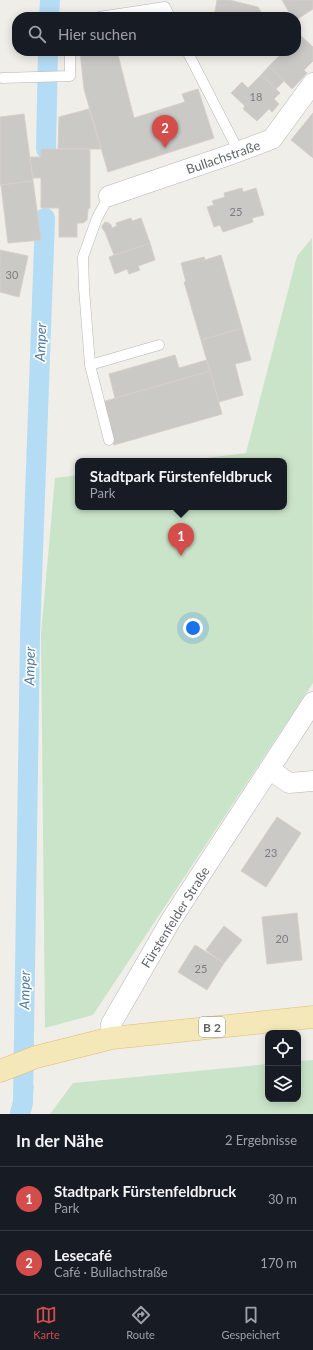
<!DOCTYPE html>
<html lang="de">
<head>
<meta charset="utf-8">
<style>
	body { margin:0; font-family:Lato,sans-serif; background:#242831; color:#f1f3f6 }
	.controls { position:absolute; right:12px; bottom:12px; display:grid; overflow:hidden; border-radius:8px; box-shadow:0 2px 10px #0003 }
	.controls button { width:36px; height:36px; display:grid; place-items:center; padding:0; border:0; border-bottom:1px solid #363941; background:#171b24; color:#f1f3f6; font:20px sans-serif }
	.you { position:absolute; left:193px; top:628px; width:14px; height:14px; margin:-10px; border:3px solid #fff; border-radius:50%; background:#1a73e8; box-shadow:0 0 0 6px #1a73e833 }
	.badge { display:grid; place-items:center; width:26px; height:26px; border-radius:50%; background:#d44d4a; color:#fff; font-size:13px; font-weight:700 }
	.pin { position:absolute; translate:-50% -33px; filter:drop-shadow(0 1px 2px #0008) }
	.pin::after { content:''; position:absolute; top:21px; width:14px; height:12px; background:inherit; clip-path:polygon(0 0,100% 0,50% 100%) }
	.popup { position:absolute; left:75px; top:458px; width:212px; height:52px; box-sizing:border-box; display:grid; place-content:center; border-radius:8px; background:#171b24; filter:drop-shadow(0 1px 3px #0005); font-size:13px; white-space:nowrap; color:#9ea1a6 }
	.popup b { font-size:15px; color:#f1f3f6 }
	.popup::after { content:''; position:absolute; left:50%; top:100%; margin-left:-8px; border:8px solid transparent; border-top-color:#171b24 }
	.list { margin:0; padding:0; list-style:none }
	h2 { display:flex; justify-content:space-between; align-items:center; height:52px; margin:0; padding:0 16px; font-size:17px }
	h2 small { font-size:13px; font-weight:400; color:#9ea1a6 }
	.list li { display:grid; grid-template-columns:26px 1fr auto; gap:12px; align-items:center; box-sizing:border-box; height:64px; padding:0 16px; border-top:1px solid #363941 }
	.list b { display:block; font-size:15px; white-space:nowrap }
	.list p { margin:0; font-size:13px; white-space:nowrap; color:#9ea1a6 }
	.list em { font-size:13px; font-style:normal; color:#9ea1a6 }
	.icon { flex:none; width:22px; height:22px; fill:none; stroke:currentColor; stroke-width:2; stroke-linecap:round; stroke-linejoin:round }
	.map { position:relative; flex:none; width:313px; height:1114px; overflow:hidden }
	.search { position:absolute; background:#171b24; box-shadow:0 2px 10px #0003; left:12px; right:12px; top:12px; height:44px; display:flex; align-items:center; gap:10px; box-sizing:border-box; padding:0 14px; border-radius:16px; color:#9ea1a6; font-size:15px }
	.sheet { height:180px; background:#171b24 }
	nav { display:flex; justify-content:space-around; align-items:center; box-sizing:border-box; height:56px; border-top:1px solid #363941; background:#171b24; font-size:11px; color:#9ea1a6 }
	nav a { display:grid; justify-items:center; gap:2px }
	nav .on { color:#d44d4a }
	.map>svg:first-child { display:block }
	.green { fill:#cae4c9 }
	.water { fill:#b4dcf5 }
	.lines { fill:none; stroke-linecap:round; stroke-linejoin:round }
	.canal { stroke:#b4dcf5; stroke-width:20 }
	.building { fill:#cbc9c5; stroke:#d4cfc8 }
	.lane-casing { stroke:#b4b5b9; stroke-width:11 }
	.street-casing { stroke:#b4b5b9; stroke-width:21 }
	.primary-casing { stroke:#e1bb71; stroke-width:23 }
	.lane { stroke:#fff; stroke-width:10 }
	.street { stroke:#fff; stroke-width:20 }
	.primary { stroke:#f5e8b8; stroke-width:22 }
	.labels { text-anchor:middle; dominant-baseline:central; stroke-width:3.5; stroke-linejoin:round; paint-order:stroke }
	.number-label { font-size:11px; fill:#7b7c7e }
	.shield { fill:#fff; stroke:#909295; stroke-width:1 }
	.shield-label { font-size:12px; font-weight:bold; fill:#606367 }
	.street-label { font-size:13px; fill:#606367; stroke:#fff }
	.water-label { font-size:14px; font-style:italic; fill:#4d799d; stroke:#fff }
</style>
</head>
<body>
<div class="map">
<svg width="313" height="1114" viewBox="0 0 313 1114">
	<rect width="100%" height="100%" fill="#f0eee9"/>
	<!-- green -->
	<path class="green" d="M 312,238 L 313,683 L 93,1015 L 45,1028 L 41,634 L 55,478 L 78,475 L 78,507 L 284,507 L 284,461 L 183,461 L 246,453 L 297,256 Z
		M 313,1060 L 313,1114 L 50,1114 L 73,1083 L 268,1064 L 268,1099 L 298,1099 L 298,1061 Z"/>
	<!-- water -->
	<path class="water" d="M 34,1085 L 30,1114 L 10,1114 L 15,1093 Z"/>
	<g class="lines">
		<!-- canal -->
		<path class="canal" d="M 49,17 L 50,0
			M 46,149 L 48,51
			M 20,1114 L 23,1103 L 30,635 L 45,218"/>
	</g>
	<!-- building -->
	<path class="building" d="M 217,0 L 229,0 L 258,7 L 264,17 L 214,17 Z
		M 282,0 L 313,0 L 313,9 L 296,20 L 296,17 L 292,17 Z
		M 300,35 L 313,47 L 313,61 L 304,70 L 307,73 L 292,89 L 269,66 L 284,51 L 296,51 L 296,39 Z
		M 80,51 L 117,51 L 134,118 L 185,102 L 182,94 L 198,89 L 214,138 L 108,172 L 84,89 Z
		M 269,66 L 284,81 L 276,89 L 261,75 Z
		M 261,75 L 280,93 L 274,99 L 279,104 L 272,112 L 269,109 L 257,121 L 243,109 L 245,106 L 231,93 L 242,82 L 248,88 Z
		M 89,109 L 101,149 L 58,149 L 59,117 Z
		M 313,113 L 313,158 L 291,140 Z
		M 24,114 L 33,181 L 0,185 L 0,117 Z
		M 41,149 L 90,149 L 90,208 L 88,209 L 87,220 L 83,223 L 77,223 L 77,237 L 59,237 L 59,208 L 41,208 L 41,178 L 33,178 L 30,157 L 41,157 Z
		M 33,181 L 41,240 L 8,243 L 1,185 Z
		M 242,188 L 243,192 L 256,188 L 264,215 L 252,218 L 253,222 L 223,232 L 220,225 L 214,227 L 207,207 L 214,205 L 212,201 L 225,197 L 224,193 Z
		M 131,218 L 132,221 L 141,218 L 150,243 L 114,255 L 105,232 L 102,228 L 102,226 L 105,222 L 109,223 L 111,225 L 112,228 L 117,226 L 116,223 Z
		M 150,243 L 155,260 L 138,266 L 140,270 L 129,274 L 127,269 L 115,274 L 109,257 Z
		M 0,250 L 28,256 L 19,297 L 0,292 Z
		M 221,255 L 242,328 L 201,340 L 184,282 L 186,282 L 181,263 L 204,257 L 205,260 Z
		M 242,328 L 251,360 L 235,364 L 243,395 L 219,402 L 201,340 Z
		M 175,355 L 179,368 L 207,360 L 210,371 L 115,398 L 109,374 Z
		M 210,371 L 222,414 L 114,445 L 102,402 Z
		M 277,817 L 301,833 L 266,887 L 241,871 Z
		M 297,913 L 302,960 L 267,964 L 262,917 Z
		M 224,926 L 242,940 L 224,963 L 206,950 Z
		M 195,945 L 224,963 L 207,990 L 178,972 Z"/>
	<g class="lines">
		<!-- lane casing -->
		<g class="lane-casing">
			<path id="lane" d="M 99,17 L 165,7 L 170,17
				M 187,51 L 239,152
				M 2,78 L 70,76 L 70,51
				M 109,196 L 97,218 L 83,257 L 84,288 L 90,365 L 109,440
				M 90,365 L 159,345"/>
		</g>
		<!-- street casing -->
		<g class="street-casing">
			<path id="street" d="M 109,196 L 232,154 L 272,139 L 313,83
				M 269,769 L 289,783 L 313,781
				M 112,1038 L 111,1024 L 171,920 L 313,702"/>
		</g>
		<!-- primary casing -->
		<g class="primary-casing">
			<path id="primary" d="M 0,1071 L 36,1057 L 112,1038 L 313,1017"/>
		</g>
		<!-- lane -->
		<use href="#lane" class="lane"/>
		<!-- street -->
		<use href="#street" class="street"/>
		<!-- primary -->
		<use href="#primary" class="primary"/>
	</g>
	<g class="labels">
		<!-- number labels -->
		<g class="number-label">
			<text x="256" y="96">18</text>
			<text x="236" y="211">25</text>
			<text x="12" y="274">30</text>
			<text x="271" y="852">23</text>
			<text x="282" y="938">20</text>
			<text x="201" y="968">25</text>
		</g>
		<!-- shield labels -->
		<rect class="shield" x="199" y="1017" width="26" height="20" rx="3"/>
		<g class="shield-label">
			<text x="212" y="1027">B 2</text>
		</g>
		<!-- street labels -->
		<g class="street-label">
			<text transform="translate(223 157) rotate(-19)">Bullachstraße</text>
			<text transform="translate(175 917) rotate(-58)">Fürstenfelder Straße</text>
		</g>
		<!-- water labels -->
		<g class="water-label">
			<text transform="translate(40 342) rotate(-88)">Amper</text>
			<text transform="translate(29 666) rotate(-89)">Amper</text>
			<text transform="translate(24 990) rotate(-89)">Amper</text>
		</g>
	</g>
</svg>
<div class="controls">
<button><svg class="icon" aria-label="locate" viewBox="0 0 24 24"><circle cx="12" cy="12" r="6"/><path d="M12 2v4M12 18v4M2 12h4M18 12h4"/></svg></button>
<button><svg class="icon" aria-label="layers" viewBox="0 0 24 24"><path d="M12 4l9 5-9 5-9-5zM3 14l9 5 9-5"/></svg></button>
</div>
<div class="you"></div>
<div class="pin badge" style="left:181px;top:556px">1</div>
<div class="popup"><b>Stadtpark Fürstenfeldbruck</b>Park</div>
<div class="pin badge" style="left:165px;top:148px">2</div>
<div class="search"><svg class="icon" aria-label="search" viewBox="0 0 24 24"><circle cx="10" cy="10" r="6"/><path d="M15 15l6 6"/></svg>Hier suchen</div>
</div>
<section class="sheet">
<h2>In der Nähe<small>2 Ergebnisse</small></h2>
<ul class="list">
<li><span class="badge">1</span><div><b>Stadtpark Fürstenfeldbruck</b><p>Park</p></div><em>30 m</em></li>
<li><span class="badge">2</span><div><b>Lesecafé</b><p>Café · Bullachstraße</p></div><em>170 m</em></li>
</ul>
</section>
<nav>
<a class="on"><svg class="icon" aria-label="map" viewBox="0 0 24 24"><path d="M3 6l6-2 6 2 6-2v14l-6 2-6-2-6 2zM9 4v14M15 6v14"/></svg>Karte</a>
<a><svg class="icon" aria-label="directions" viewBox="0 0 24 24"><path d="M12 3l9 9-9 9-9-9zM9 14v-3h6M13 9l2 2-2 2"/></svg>Route</a>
<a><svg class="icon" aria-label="saved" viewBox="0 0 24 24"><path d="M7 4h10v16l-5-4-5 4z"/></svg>Gespeichert</a>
</nav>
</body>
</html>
